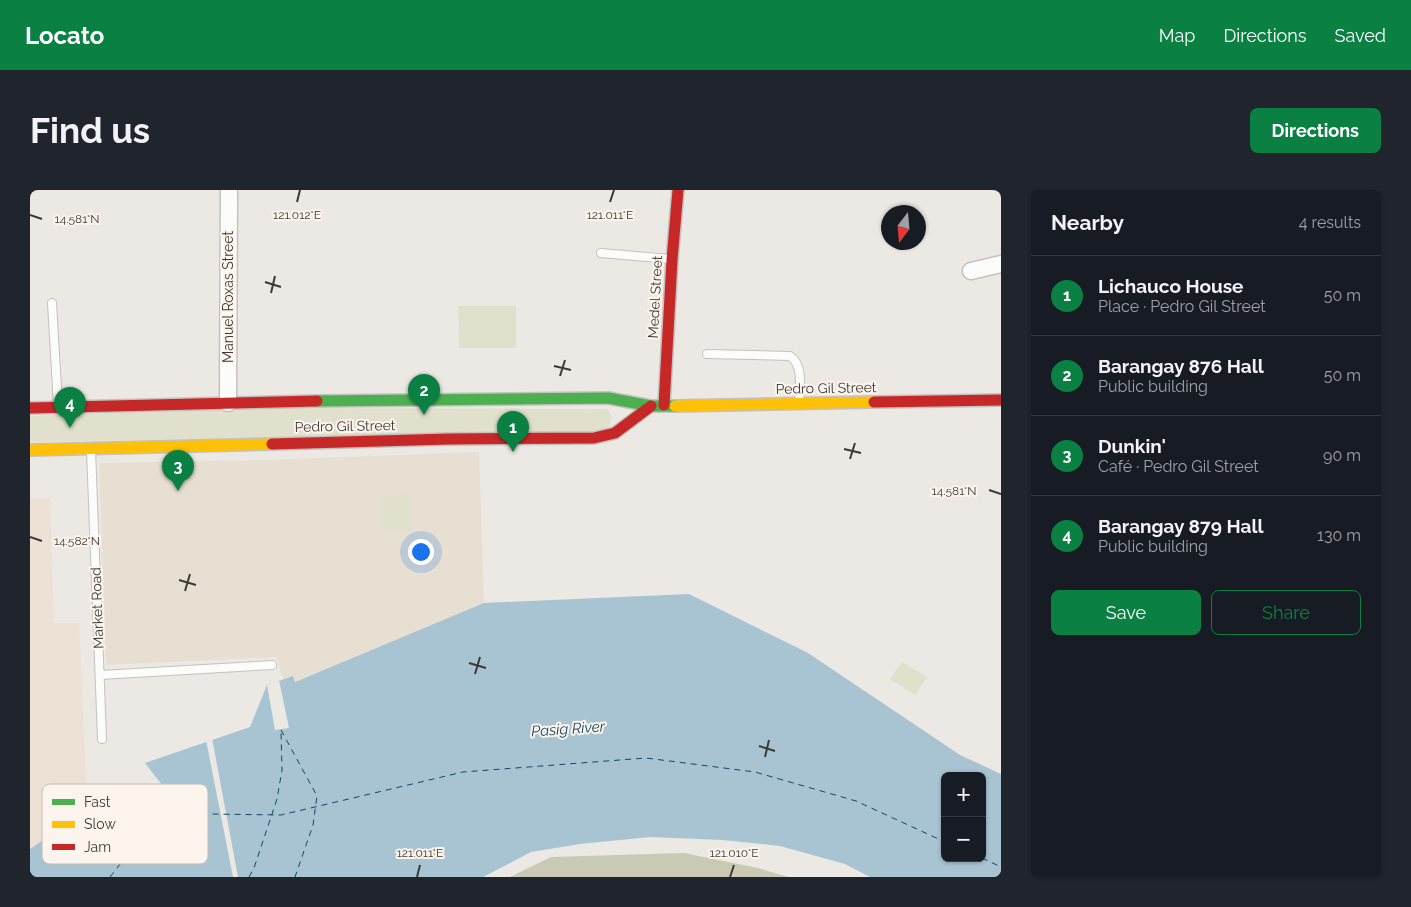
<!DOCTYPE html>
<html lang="en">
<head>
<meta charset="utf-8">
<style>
	body { margin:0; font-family:Raleway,sans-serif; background:#20242c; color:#f1f3f6 }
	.controls { position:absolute; right:15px; bottom:15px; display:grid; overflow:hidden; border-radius:8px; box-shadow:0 1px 4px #0004 }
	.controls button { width:45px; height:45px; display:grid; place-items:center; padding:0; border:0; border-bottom:1px solid #363941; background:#171b24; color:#f1f3f6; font:25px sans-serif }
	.compass { position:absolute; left:851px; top:15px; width:45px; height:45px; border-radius:50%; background:#171b24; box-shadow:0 1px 4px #0004; rotate:196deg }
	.you { position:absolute; left:390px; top:361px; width:18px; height:18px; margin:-12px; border:4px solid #fff; border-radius:50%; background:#1a73e8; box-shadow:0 0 0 8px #1a73e833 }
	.badge { display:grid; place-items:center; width:32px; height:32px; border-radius:50%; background:#0b8043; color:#fff; font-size:16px; font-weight:700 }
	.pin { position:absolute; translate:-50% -41px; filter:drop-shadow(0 1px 2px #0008) }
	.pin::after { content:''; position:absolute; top:26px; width:18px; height:15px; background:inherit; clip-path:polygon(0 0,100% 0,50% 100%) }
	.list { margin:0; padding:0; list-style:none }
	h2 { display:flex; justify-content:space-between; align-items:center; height:65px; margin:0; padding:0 20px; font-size:21px }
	h2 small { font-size:16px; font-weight:400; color:#9ea1a6 }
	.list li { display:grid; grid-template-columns:32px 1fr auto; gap:15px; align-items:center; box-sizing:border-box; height:80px; padding:0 20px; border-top:1px solid #363941 }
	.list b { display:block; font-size:19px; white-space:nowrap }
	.list p { margin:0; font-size:16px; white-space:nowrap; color:#9ea1a6 }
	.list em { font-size:16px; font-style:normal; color:#9ea1a6 }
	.actions { display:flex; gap:10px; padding:15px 20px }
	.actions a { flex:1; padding:11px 0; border:1px solid #0b8043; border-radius:8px; text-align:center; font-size:18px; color:#0b8043 }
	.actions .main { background:#0b8043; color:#fff }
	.map { position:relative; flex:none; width:971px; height:687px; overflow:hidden; border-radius:8px }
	header { display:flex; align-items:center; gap:30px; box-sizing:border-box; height:70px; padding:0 25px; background:#0b8043; color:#fff }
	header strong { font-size:24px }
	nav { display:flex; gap:28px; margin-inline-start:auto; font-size:18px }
	.intro { display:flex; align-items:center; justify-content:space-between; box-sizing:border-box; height:120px; padding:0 30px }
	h1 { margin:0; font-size:35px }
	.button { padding:12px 22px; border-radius:8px; background:#0b8043; color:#fff; font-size:18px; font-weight:700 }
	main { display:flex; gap:30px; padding:0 30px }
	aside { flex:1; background:#171b24; border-radius:8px; box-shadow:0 1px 4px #0004 }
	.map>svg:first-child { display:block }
	.commercial { fill:#e8dfd3 }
	.industrial { fill:#ede1d6 }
	.green { fill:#e0e0cd }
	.forest { fill:#c9cab3 }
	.water { fill:#a8c3d1; fill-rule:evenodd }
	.pier { fill:#ece8e4 }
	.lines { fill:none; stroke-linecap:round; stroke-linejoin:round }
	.ferry { stroke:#14475f; stroke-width:1; stroke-dasharray:6 5; stroke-linecap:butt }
	.lane-casing { stroke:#c4c2be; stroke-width:10 }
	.street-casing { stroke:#c4c2be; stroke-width:19 }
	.fast-casing { stroke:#c4c2be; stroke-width:14 }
	.slow-casing { stroke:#c4c2be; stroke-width:14 }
	.jam-casing { stroke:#c4c2be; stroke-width:14 }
	.lane { stroke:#fcfcfb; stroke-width:8 }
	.street { stroke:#fcfcfb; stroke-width:16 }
	.fast { stroke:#4caf50; stroke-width:11 }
	.slow { stroke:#ffc107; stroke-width:11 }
	.jam { stroke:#c62828; stroke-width:11 }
	.ticks { fill:none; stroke:#3c3936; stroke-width:2 }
	.labels { text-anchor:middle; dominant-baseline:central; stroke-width:4; stroke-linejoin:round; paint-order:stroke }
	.street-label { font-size:14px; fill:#3c3936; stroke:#fdf5ed }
	.water-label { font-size:15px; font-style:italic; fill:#14475f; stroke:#fdf5ed }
	.key { fill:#fdf5ed; stroke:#c3bdb6; stroke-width:1 }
	.key-label { font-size:14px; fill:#3c3936 }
	.ticks-label { font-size:12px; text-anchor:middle; fill:#3c3936; stroke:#fdf5ed; stroke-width:4; stroke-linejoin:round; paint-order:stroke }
</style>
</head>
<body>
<header>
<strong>Locato</strong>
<nav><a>Map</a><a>Directions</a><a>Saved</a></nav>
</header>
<div class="intro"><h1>Find us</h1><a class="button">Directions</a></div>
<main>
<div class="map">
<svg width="971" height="687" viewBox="0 0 971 687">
	<rect width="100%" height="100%" fill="#ece8e4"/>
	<!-- commercial -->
	<path class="commercial" d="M 449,262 L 454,413 L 264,492 L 262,487 L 253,489 L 246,467 L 76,475 L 69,273 L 235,270 Z"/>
	<!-- industrial -->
	<path class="industrial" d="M 0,308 L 20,308 L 24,433 L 49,433 L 57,611 L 55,622 L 0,659 Z"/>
	<!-- green -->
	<path class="green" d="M 428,116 L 486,116 L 486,158 L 429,158 Z
		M 249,218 L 578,219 L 582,228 L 579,236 L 570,242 L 0,252 L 0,226 Z
		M 382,305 L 383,340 L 352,340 L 352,306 Z
		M 872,472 L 897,487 L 885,505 L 860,489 Z"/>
	<!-- forest -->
	<path class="forest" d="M 654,663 L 728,678 L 758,687 L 480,687 L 521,667 Z"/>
	<!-- water -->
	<path class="water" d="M 659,404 L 778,463 L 930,565 L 971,584 L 971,687 L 840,687 L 815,674 L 750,656 L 693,650 L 620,647 L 550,654 L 501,662 L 453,687 L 0,687 L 0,659 L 55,622 L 57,611 L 77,622 L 125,586 L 115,573 L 220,537 L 237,495 L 263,486 L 265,492 L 454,413 ZM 915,586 L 952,586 L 952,668 L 915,668 Z"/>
	<!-- pier -->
	<path class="pier" d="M 249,490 L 259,538 L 245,540 L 237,495 Z
		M 182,548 L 208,687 L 203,687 L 176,550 Z
		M 125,586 L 133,596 L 96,624 L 94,621 L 89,625 L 83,617 Z"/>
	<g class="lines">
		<!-- ferry -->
		<path class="ferry" d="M 251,540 L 287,606 L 283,635 L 265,687
			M 952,668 L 971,677
			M 80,687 L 91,673 L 112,612 L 179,624 L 251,625 L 433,582 L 616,568 L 725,582 L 826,611 L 915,652
			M 219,687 L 224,678 L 247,609 L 252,580 L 251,541"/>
		<!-- lane casing -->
		<g class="lane-casing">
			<path id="lane" d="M 571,63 L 640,69
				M 22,113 L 28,215
				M 677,164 L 760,166 C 773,174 770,197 769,211
				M 61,260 L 72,549
				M 70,485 L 242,475"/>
		</g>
		<!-- street casing -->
		<g class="street-casing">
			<path id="street" d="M 941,81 L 971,74
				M 198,213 L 199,0"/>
		</g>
		<!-- fast casing -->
		<g class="fast-casing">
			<path id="fast" d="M 287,211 L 578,208 L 621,216 L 645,216"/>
		</g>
		<!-- slow casing -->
		<g class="slow-casing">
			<path id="slow" d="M 645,216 L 844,212
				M 0,260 L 242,254"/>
		</g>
		<!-- jam casing -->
		<g class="jam-casing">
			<path id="jam" d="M 844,212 L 971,210
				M 634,215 L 642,70 L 648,0
				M 0,218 L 287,211
				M 242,254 L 419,249 L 564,248 L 585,243 L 621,216"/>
		</g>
		<!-- lane -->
		<use href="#lane" class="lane"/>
		<!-- street -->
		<use href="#street" class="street"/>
		<!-- fast -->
		<use href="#fast" class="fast"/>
		<!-- slow -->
		<use href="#slow" class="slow"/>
		<!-- jam -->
		<use href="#jam" class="jam"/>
	</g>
	<!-- ticks -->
	<path class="ticks" d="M 267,12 L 270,0M 580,12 L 584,0M 0,25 L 12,29M 235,92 L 251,97M 241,103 L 245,86M 524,176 L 541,180M 530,186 L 535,170M 814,259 L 831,263M 820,269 L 825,253M 959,300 L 971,304M 0,347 L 12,351M 149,390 L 166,395M 155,401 L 160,384M 439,473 L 456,478M 445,484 L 450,467M 729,556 L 745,561M 735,567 L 739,550M 387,687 L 390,675M 700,687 L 704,675"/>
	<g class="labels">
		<!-- street labels -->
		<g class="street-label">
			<text transform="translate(198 107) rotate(-90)">Manuel Roxas Street</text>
			<text transform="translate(625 107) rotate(-87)">Medel Street</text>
			<text transform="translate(796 198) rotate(-1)">Pedro Gil Street</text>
			<text transform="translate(315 236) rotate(-1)">Pedro Gil Street</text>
			<text transform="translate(67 418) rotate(-92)">Market Road</text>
		</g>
		<!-- water labels -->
		<g class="water-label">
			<text transform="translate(538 539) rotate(-4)">Pasig River</text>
		</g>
	</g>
	<!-- legend -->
	<rect x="12" y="594" width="166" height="80" rx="8" class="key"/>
	<rect x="22" y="609" width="23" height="6" fill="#4caf50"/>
	<rect x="22" y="631" width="23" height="7" fill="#ffc107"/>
	<rect x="22" y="654" width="23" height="6" fill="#c62828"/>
	<g class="key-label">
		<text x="54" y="617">Fast</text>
		<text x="54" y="639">Slow</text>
		<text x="54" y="662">Jam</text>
	</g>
	<g class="ticks-label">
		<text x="267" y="29">121.012°E</text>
		<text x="580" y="29">121.011°E</text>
		<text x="47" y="33">14.581°N</text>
		<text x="924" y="305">14.581°N</text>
		<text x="47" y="355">14.582°N</text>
		<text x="390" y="667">121.011°E</text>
		<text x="704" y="667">121.010°E</text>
	</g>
</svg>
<div class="controls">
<button>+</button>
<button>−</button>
</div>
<svg class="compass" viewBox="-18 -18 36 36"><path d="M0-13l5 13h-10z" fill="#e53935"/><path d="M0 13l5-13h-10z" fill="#9ea1a6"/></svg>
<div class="you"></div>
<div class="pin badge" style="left:483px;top:262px">1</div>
<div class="pin badge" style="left:394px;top:225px">2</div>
<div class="pin badge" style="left:148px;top:301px">3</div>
<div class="pin badge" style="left:40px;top:238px">4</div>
</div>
<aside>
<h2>Nearby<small>4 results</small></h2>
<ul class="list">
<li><span class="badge">1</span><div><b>Lichauco House</b><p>Place · Pedro Gil Street</p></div><em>50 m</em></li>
<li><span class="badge">2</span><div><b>Barangay 876 Hall</b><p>Public building</p></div><em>50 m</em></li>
<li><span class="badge">3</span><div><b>Dunkin'</b><p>Café · Pedro Gil Street</p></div><em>90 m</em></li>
<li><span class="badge">4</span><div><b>Barangay 879 Hall</b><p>Public building</p></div><em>130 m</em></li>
</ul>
<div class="actions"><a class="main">Save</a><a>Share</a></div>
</aside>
</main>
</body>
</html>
